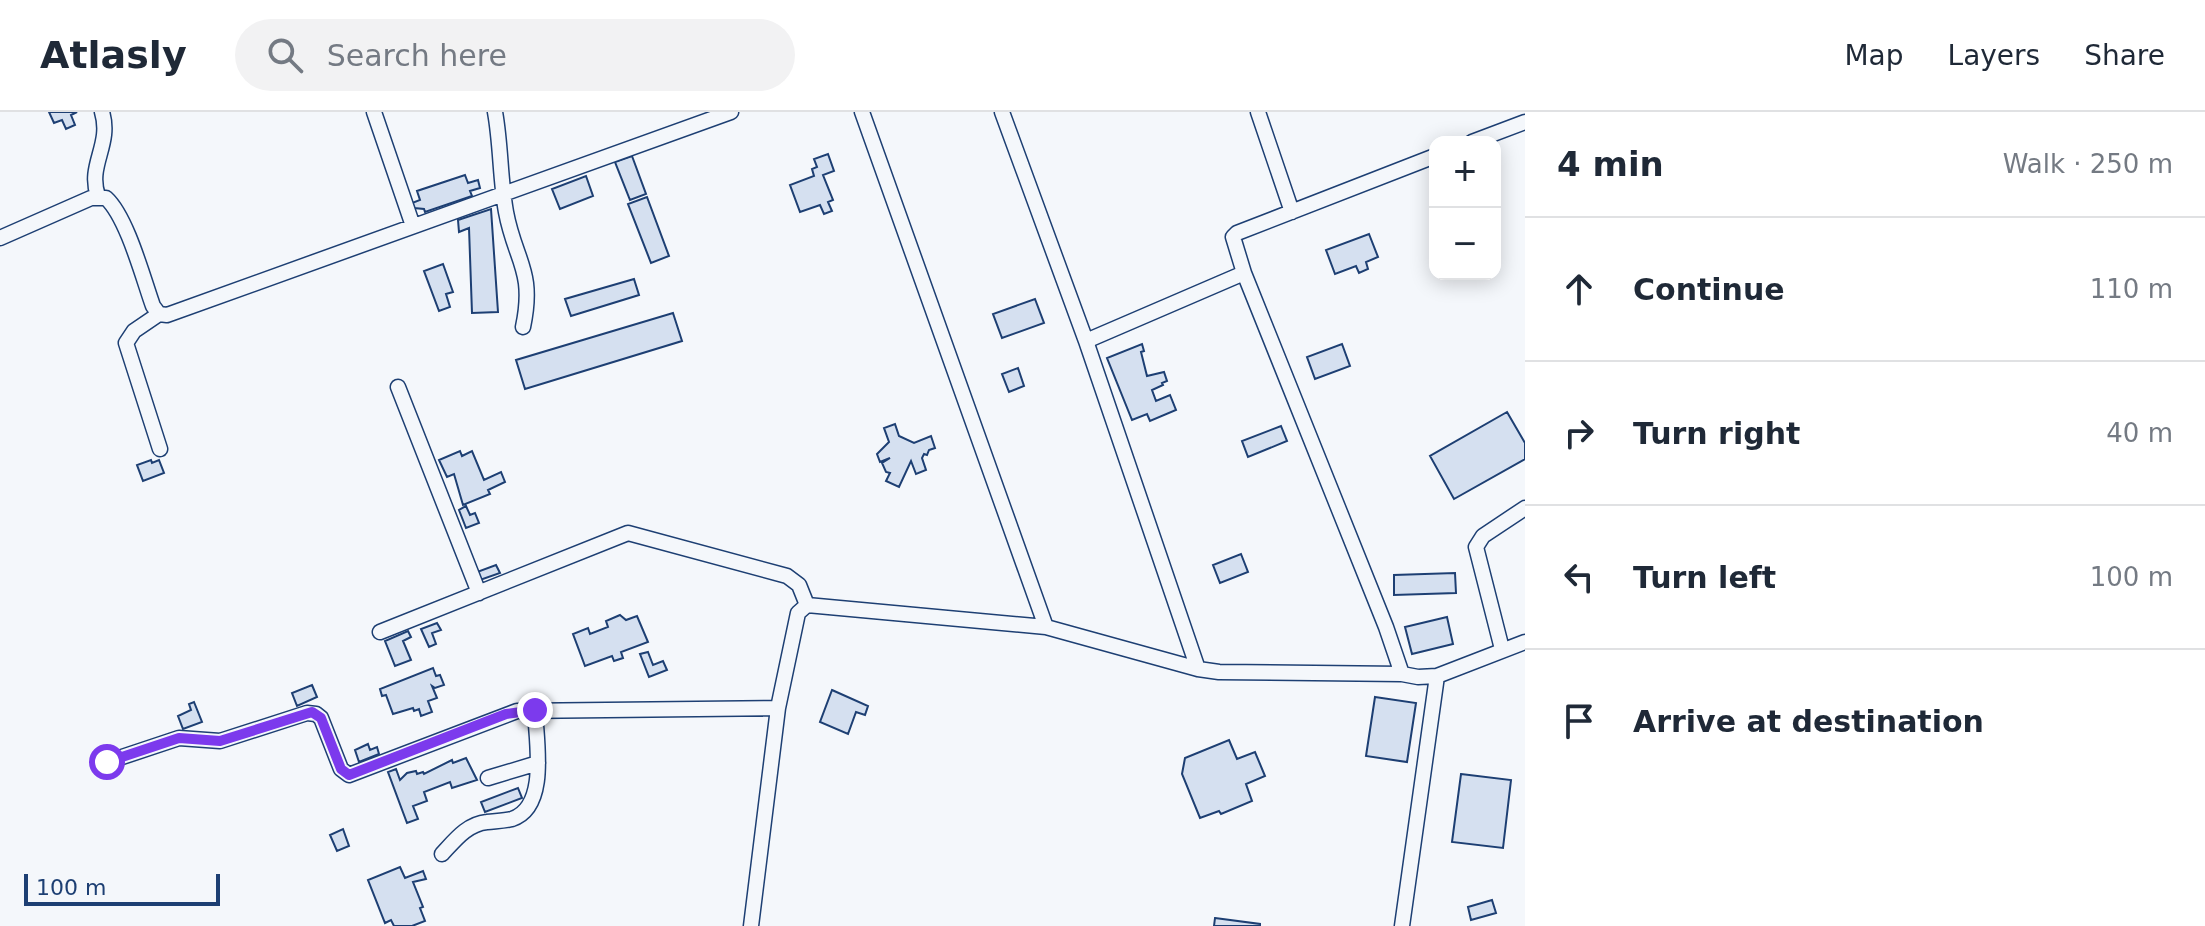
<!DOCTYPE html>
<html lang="en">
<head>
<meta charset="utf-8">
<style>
	body { margin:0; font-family:"DejaVu Sans",sans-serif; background:#f2f2f3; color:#1f2937 }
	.controls { position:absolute; right:24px; top:24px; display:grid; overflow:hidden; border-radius:16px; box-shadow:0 4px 20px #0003 }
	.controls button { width:72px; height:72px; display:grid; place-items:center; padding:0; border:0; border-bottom:2px solid #e0e1e3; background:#fff; color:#1f2937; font:40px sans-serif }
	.scale { position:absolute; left:24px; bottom:20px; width:196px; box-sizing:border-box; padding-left:8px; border:4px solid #1d3f73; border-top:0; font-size:22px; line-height:28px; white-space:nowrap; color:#1d3f73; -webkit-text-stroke:6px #f4f7fb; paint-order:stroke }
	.stop { position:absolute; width:24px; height:24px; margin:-18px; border:6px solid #7c3aed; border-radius:50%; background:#fff }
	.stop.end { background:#7c3aed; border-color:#fff; box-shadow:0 2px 8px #0008 }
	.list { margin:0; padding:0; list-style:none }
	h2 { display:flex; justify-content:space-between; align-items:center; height:104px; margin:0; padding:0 32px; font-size:34px }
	h2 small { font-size:26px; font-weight:400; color:#747a83 }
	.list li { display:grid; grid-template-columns:52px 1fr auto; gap:24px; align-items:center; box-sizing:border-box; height:144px; padding:0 32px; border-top:2px solid #e0e1e3 }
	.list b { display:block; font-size:30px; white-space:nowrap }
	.list em { font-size:26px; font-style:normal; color:#747a83 }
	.icon { flex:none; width:44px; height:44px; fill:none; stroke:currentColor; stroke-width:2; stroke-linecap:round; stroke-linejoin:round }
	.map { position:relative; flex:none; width:1525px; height:814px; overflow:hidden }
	header { display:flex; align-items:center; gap:48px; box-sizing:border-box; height:112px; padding:0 40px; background:#fff; border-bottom:2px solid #e0e1e3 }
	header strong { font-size:38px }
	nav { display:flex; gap:44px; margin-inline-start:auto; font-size:28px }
	.search { width:560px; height:72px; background:#f2f2f3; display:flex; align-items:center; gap:20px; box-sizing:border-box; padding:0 28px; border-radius:44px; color:#747a83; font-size:30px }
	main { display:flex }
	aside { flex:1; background:#fff }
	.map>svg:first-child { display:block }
	.building { fill:#d5e0f0; stroke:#1d3f73; stroke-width:2 }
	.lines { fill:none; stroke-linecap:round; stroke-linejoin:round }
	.minor-casing { stroke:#1d3f73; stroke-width:17 }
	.minor { stroke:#f4f7fb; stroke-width:14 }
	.route { stroke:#7c3aed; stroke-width:10 }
</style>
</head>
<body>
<header>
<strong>Atlasly</strong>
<div class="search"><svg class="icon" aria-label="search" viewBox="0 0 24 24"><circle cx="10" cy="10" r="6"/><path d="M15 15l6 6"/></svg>Search here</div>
<nav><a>Map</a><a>Layers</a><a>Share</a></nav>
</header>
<main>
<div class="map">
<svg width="1525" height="814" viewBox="0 0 1525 814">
	<rect width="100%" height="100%" fill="#f4f7fb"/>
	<!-- building -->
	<path class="building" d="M 49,0 L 77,0 L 71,3 L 75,13 L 66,17 L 62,8 L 54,11 Z
		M 828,42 L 834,59 L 823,63 L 833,88 L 828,90 L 832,99 L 824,102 L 820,93 L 800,100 L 790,73 L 814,64 L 812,57 L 817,55 L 814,47 Z
		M 632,44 L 646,82 L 630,88 L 615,50 Z
		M 465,63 L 468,71 L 478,68 L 480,76 L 470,79 L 472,84 L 425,100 L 424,97 L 414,96 L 412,91 L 420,88 L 417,79 Z
		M 586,64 L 593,84 L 560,97 L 552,77 Z
		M 647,85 L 669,144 L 651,151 L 628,92 Z
		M 491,97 L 498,200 L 472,201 L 469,116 L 459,120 L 458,108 Z
		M 1369,122 L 1378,145 L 1366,150 L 1368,157 L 1359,161 L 1356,154 L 1335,162 L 1326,138 Z
		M 443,152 L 453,180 L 446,182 L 450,195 L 439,199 L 424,159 Z
		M 634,167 L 639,183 L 571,204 L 565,187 Z
		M 1035,187 L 1044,211 L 1002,226 L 993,202 Z
		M 673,201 L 682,229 L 525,277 L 516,248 Z
		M 1142,232 L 1144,239 L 1141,240 L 1147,264 L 1164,260 L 1167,269 L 1162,271 L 1163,273 L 1152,278 L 1156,289 L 1170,283 L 1176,298 L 1150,309 L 1147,302 L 1132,308 L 1107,246 Z
		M 1342,232 L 1350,254 L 1315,267 L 1307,245 Z
		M 1018,256 L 1024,274 L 1009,280 L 1002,262 Z
		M 1507,300 L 1525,331 L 1525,347 L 1454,387 L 1430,344 Z
		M 895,312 L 899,324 L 914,331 L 931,324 L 935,336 L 929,338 L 927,343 L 924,342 L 922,346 L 926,358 L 916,362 L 911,349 L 899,375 L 886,369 L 890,361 L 886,360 L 882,351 L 890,346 L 880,350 L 877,342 L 889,330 L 884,316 Z
		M 1281,314 L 1287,329 L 1248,345 L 1242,329 Z
		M 460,339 L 462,344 L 472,339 L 484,368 L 501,360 L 505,370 L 488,378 L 490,382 L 463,393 L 454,362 L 447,365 L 439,348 Z
		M 151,348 L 152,351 L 159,348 L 164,361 L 143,369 L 137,353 Z
		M 466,394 L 470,403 L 475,401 L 479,411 L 466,416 L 459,398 Z
		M 1241,442 L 1248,460 L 1220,471 L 1213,453 Z
		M 496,453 L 500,461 L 480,468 L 477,460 Z
		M 1455,461 L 1456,481 L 1394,483 L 1394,463 Z
		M 620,503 L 626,508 L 637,504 L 648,530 L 621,540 L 623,546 L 614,549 L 612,544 L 585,554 L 573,522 L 588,516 L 590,522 L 608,515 L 606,509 Z
		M 1447,505 L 1453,532 L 1412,542 L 1405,515 Z
		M 437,511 L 441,518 L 432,521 L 436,532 L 429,535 L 421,517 Z
		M 408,519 L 411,525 L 403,529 L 411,548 L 395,554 L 385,529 Z
		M 648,540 L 653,553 L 663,549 L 667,558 L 649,565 L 640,542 Z
		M 433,556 L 436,564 L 440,563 L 444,573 L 435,576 L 432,574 L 437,586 L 428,589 L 432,600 L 421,604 L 419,597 L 414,599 L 413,596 L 393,602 L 386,583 L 382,584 L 380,577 Z
		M 312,573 L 317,585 L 297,594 L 292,581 Z
		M 832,578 L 868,594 L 865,603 L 856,600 L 848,622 L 820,610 Z
		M 1375,585 L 1416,591 L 1407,650 L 1366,644 Z
		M 194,590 L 202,610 L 183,617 L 178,604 L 191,598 L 189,592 Z
		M 1229,628 L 1237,647 L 1255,640 L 1265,664 L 1246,672 L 1252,689 L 1221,702 L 1219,699 L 1200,706 L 1182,662 L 1185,646 Z
		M 368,632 L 370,638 L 377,635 L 379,642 L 359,650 L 355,638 Z
		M 466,646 L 477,668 L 452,676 L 450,670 L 424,680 L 427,689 L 413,694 L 418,707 L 407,711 L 388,660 L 396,657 L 400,668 L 407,661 L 416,659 L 417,662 L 423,660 L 424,662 L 452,648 L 453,651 Z
		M 1461,662 L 1511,668 L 1503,736 L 1452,730 Z
		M 518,676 L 522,686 L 485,700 L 481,690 Z
		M 343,717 L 349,734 L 337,739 L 330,723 Z
		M 400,755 L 405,766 L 423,759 L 426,767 L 413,770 L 423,795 L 420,796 L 425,809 L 412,814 L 394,814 L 391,808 L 385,811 L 368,768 Z
		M 1492,788 L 1496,801 L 1471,808 L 1468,795 Z
		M 1215,806 L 1260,812 L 1260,814 L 1214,814 Z"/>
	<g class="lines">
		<!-- minor casing -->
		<g class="minor-casing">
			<path id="minor" d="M 374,0 L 413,114
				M 495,0 C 501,33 500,67 506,100 C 515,149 535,158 523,215
				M 862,0 L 1046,515
				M 1002,0 L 1086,229 L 1198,557
				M 1258,0 L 1292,100
				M 1472,30 L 1525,10
				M 98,84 C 87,53 112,33 102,0
				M 0,126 L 91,86 L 106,86 C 127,105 143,166 153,194 L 159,202 L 167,203 L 731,0
				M 159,202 L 134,219 L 126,231 L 160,337
				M 1086,229 L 1244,161
				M 398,275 L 479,481
				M 380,520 L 628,421 L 787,464 L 799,473 L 807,493
				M 1502,537 L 1476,435 L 1483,424 L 1525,396
				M 1402,562 L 1386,515 L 1244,161 L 1233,125 L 1237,121 L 1435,44
				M 107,650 L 179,626 L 220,629 L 307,601 L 316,602 L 321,606 L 341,657 L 349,663 L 517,599 L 778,596
				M 488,666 L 538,651
				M 442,742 C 455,728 467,712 487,710 C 495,709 504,709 512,707 C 549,695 536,628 535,598
				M 751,814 L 778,596 L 798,501 L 807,493 L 1046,515 L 1198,557 L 1219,560 L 1402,562 L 1418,565 L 1437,564 L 1525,530
				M 1402,814 L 1437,564"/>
		</g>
		<!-- minor -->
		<use href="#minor" class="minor"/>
	</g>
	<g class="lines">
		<!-- route -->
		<path class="route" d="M 107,650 L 179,626 L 220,629 L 312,600 L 321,606 L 341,657 L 349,663 L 506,602 L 535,598"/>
	</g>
</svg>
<div class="controls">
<button>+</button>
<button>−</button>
</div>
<div class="scale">100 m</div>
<div class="stop" style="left:107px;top:650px"></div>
<div class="stop end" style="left:535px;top:598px"></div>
</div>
<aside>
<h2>4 min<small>Walk · 250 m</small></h2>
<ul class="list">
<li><svg class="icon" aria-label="ahead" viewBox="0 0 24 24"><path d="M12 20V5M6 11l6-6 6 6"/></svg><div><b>Continue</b></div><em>110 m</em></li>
<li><svg class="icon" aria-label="right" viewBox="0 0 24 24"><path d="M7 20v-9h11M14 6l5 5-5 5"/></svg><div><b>Turn right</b></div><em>40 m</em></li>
<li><svg class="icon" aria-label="left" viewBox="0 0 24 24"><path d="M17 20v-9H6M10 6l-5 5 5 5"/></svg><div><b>Turn left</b></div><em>100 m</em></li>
<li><svg class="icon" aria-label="arrive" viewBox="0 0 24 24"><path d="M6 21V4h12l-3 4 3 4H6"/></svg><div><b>Arrive at destination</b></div></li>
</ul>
</aside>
</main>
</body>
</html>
